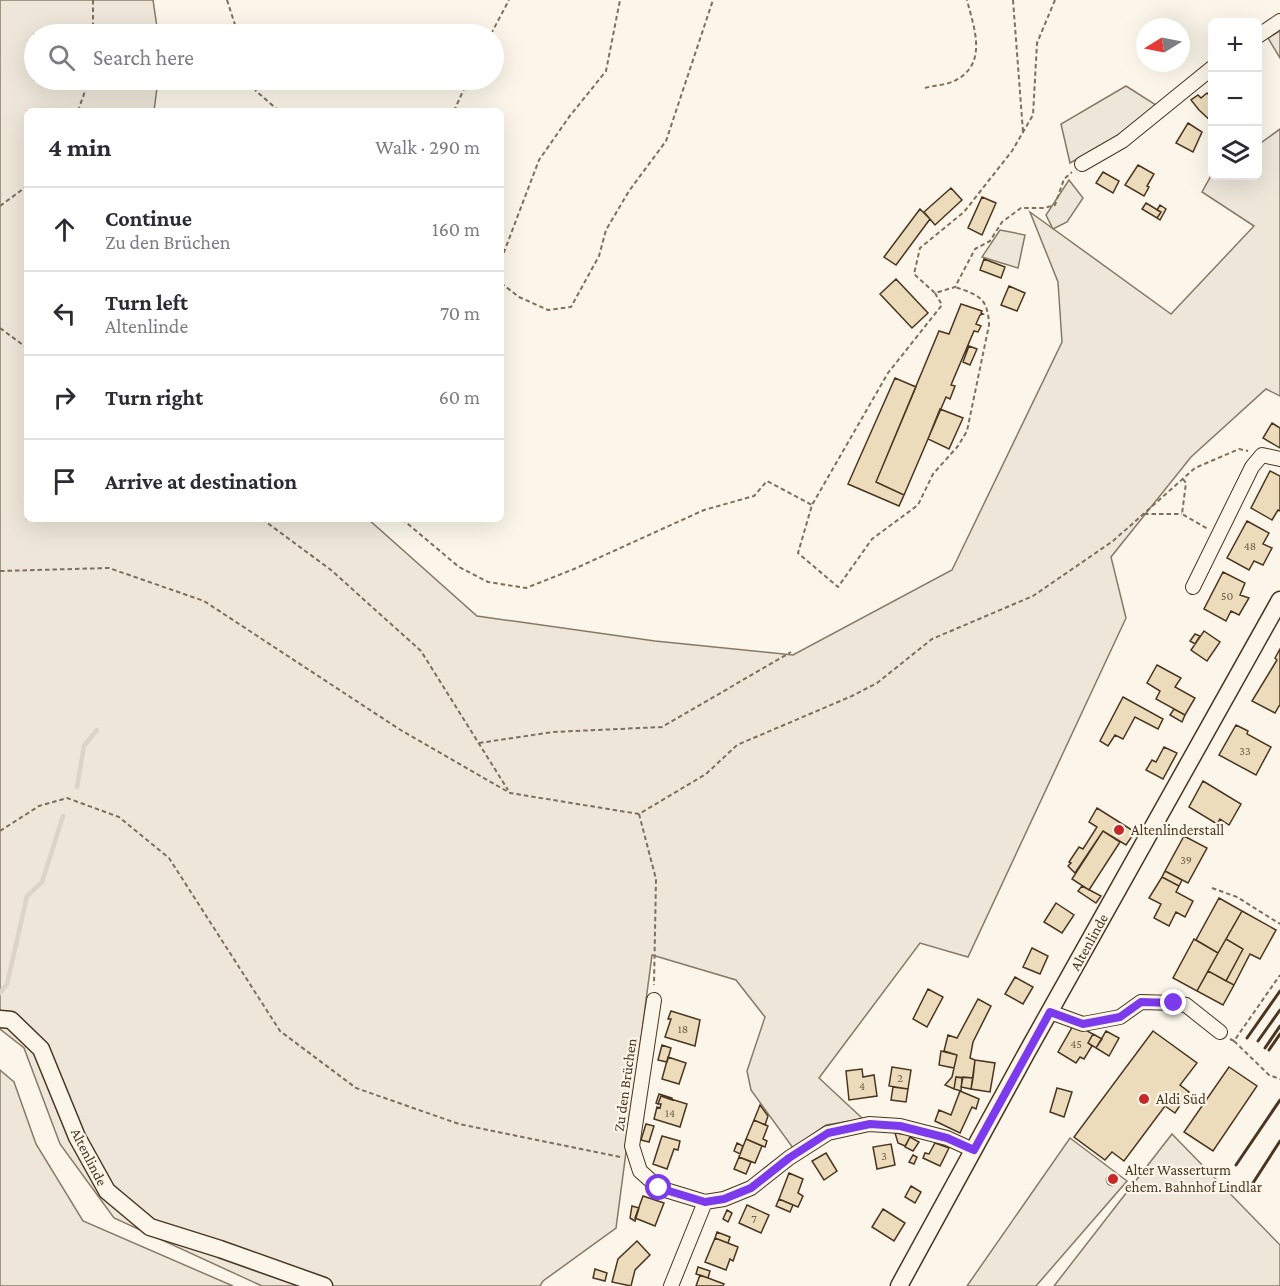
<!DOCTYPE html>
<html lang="en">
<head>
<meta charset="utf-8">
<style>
	body { margin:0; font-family:"Crimson Pro",serif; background:#f7f7f7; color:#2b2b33 }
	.controls { position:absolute; right:18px; top:18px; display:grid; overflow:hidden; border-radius:9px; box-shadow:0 6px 24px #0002 }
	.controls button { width:54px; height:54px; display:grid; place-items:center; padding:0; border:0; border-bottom:2px solid #e1e1e2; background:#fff; color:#2b2b33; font:30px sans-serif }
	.compass { position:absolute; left:1136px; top:18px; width:54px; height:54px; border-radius:50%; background:#fff; box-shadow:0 6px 24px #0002; rotate:260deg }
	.stop { position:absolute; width:18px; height:18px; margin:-14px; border:4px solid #7c3aed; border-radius:50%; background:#fff }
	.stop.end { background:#7c3aed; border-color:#fff; box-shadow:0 2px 6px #0008 }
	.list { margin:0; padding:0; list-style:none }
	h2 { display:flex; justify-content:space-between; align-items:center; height:78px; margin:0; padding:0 24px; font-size:26px }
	h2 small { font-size:20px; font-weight:400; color:#7c7c81 }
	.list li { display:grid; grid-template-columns:39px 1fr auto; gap:18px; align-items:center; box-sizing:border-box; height:84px; padding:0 24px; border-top:2px solid #e1e1e2 }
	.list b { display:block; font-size:22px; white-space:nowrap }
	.list p { margin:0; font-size:20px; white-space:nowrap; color:#7c7c81 }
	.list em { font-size:20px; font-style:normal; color:#7c7c81 }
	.icon { flex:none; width:33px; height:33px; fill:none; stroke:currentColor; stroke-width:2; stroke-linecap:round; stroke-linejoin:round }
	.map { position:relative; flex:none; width:1280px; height:1286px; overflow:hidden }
	.search { position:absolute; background:#fff; box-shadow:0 6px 24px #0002; left:24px; top:24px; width:480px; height:66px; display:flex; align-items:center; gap:15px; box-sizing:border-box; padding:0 21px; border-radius:33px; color:#7c7c81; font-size:22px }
	.panel { position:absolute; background:#fff; box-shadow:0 6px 24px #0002; left:24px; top:108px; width:480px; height:414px; border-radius:9px }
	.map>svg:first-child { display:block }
	.green { fill:#ede6d9; stroke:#887966; stroke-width:1.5 }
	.parking { fill:#ede7d9; stroke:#887966; stroke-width:1.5 }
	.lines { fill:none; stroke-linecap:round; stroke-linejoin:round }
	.stream { stroke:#dcd4c6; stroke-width:4.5 }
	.building { fill:#ecdcbc; stroke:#4a3520; stroke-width:1.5 }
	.minor-casing { stroke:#4a3520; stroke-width:16 }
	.tertiary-casing { stroke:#4a3520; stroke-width:19 }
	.path { stroke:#7f6f5c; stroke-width:2; stroke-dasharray:4.5 3; stroke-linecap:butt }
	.minor { stroke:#fbf6e9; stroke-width:14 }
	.tertiary { stroke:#fbf6e9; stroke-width:16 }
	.wall { stroke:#4a3520; stroke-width:3 }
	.route { stroke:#7c3aed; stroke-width:8 }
	.poi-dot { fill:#c62828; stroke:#fbf6e9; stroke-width:2 }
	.labels { text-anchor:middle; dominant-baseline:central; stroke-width:4.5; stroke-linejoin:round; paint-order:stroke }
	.number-label { font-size:12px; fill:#725f47 }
	.poi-label { font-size:15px; fill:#4a3520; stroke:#fbf6e9; text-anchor:start }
	.street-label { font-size:15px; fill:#4a3520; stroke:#fbf6e9 }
</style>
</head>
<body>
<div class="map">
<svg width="1280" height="1286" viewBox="0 0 1280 1286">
	<rect width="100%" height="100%" fill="#fbf6e9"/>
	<!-- green -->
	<path class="green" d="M 0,0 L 153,0 L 158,34 L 34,34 L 34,80 L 158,80 L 154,111 L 27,111 L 27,519 L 368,519 L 477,616 L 655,641 L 793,655 L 952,570 L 1062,342 L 1058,282 L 1030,212 L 1171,314 L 1254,226 L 1202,192 L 1212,174 L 1212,176 L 1258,176 L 1258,145 L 1280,129 L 1280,396 L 1266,389 L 1191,457 L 1111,557 L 1126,618 L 968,957 L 920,943 L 819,1078 L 863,1119 L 826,1125 L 793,1148 L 751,1090 L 747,1071 L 765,1017 L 736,980 L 652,955 L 616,1228 L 543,1281 L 540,1286 L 262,1286 L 114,1218 L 60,1144 L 24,1048 L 0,1029 Z
		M 1280,31 L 1280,58 L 1268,38 Z
		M 0,1070 L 14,1082 L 36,1144 L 83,1221 L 233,1286 L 0,1286 Z
		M 1172,1134 L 1280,1245 L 1280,1286 L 1054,1286 Z"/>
	<!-- parking -->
	<path class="parking" d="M 1126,86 L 1156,105 L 1114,138 L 1070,163 L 1061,124 Z
		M 1069,180 L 1083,198 L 1067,222 L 1053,229 L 1046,215 Z
		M 1000,230 L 1025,235 L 1018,268 L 982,257 Z
		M 1070,1138 L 1127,1181 L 1036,1286 L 967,1286 Z"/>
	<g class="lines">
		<!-- stream -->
		<path class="stream" d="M 77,787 L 84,746 L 97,730
			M 0,993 L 7,984 L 27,896 L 42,882 L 63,816"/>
	</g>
	<!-- building -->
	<path class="building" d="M 1207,93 L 1212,98 L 1212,122 L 1199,110 L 1191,100 L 1198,95 L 1201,98 Z
		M 1188,123 L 1202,132 L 1193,152 L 1176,143 Z
		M 1138,165 L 1154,174 L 1147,186 L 1149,187 L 1144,196 L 1125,185 Z
		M 1103,172 L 1119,181 L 1113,193 L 1096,183 Z
		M 951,188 L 962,200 L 935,225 L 924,212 Z
		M 982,197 L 996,203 L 982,235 L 968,228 Z
		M 1146,203 L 1161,212 L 1157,218 L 1142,209 Z
		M 1160,205 L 1166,209 L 1160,220 L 1157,218 L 1161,212 L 1157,210 Z
		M 920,209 L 930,219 L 896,265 L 884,257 Z
		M 984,259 L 1005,267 L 1001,278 L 980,270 Z
		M 896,279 L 928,313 L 912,328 L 880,294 Z
		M 1009,286 L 1025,293 L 1017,311 L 1001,305 Z
		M 961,304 L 982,311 L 981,313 L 983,314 L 980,315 L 976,324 L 981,326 L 978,332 L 974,331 L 951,385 L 955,386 L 950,399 L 946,397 L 904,495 L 876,482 L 939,331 L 949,334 Z
		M 969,346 L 977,349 L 970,365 L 963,362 Z
		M 895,378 L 916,387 L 876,482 L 904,495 L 899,506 L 848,484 Z
		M 940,409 L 963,418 L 949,449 L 928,439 Z
		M 1272,423 L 1280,428 L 1280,448 L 1263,438 Z
		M 1270,471 L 1280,476 L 1280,511 L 1278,510 L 1272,520 L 1251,508 Z
		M 1247,521 L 1269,533 L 1263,544 L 1272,548 L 1263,565 L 1254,561 L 1249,570 L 1227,558 Z
		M 1223,572 L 1245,583 L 1240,595 L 1249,598 L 1239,615 L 1231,611 L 1226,621 L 1204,609 Z
		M 1204,631 L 1220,642 L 1207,661 L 1191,650 Z
		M 1195,634 L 1200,636 L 1195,644 L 1190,641 Z
		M 1280,649 L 1280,706 L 1279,706 L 1275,713 L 1252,701 L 1277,660 L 1275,658 Z
		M 1157,665 L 1181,678 L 1175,687 L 1195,698 L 1185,715 L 1156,699 L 1160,691 L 1147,683 Z
		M 1123,697 L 1163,719 L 1158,729 L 1135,717 L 1123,739 L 1115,735 L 1108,746 L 1100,741 Z
		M 1174,709 L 1185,715 L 1182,722 L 1170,715 Z
		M 1236,725 L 1248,731 L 1247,734 L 1271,747 L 1256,775 L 1219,755 Z
		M 1164,747 L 1177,753 L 1163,779 L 1146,770 L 1152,760 L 1156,762 Z
		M 1203,781 L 1241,804 L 1229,825 L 1220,819 L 1217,824 L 1189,807 Z
		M 1097,808 L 1135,832 L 1126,845 L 1103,831 L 1075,873 L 1068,866 L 1071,863 L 1069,862 L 1079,847 L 1083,849 L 1097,827 L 1089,822 Z
		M 1103,831 L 1120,842 L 1089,890 L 1072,879 Z
		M 1184,836 L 1207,848 L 1188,883 L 1165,871 Z
		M 1165,871 L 1182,880 L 1179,886 L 1162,877 Z
		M 1162,877 L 1179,886 L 1176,892 L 1193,901 L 1185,917 L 1176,912 L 1169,926 L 1154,918 L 1161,904 L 1149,898 Z
		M 1082,886 L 1101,896 L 1096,903 L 1078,891 Z
		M 1219,898 L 1242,911 L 1218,953 L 1196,940 Z
		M 1056,903 L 1074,915 L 1062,933 L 1044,922 Z
		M 1242,911 L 1276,930 L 1260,959 L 1250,954 L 1234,985 L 1226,981 L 1243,949 L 1226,939 Z
		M 1194,939 L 1218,953 L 1197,991 L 1173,978 Z
		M 1226,939 L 1243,949 L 1226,981 L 1208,971 Z
		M 1032,948 L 1048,956 L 1040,974 L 1023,967 Z
		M 1208,971 L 1234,985 L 1223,1005 L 1197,991 Z
		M 1015,977 L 1033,987 L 1023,1004 L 1005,994 Z
		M 928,989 L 943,997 L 927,1027 L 913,1019 Z
		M 978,999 L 991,1006 L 973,1042 L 970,1058 L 975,1060 L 973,1078 L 956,1077 L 954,1089 L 945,1085 L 952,1077 L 957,1055 L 944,1051 L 948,1035 L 957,1038 Z
		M 671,1011 L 700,1020 L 695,1046 L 665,1037 L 671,1019 L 668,1019 Z
		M 1074,1024 L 1093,1034 L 1088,1043 L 1092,1046 L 1084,1059 L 1080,1057 L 1076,1063 L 1058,1052 Z
		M 1106,1031 L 1119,1038 L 1109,1056 L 1096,1048 Z
		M 1153,1031 L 1197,1063 L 1180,1085 L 1189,1092 L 1175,1113 L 1165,1106 L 1124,1161 L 1112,1152 L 1105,1160 L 1074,1137 Z
		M 1093,1034 L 1102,1039 L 1096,1048 L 1088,1043 Z
		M 662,1045 L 671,1048 L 667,1062 L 658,1060 Z
		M 941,1051 L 957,1055 L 954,1068 L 939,1065 Z
		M 668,1057 L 686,1063 L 679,1084 L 662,1079 Z
		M 975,1060 L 995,1063 L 990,1092 L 971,1089 Z
		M 892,1067 L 911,1070 L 908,1089 L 889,1086 Z
		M 1229,1067 L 1257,1086 L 1213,1151 L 1184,1132 Z
		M 862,1069 L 863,1077 L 874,1075 L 877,1096 L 849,1100 L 846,1071 Z
		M 956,1077 L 962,1078 L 961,1091 L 954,1089 Z
		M 963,1077 L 973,1078 L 971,1089 L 961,1087 Z
		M 893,1087 L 908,1089 L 906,1102 L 891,1100 Z
		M 1057,1088 L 1072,1092 L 1064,1117 L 1050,1112 Z
		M 960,1091 L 979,1099 L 976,1109 L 972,1107 L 960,1133 L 935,1121 L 939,1110 L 951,1115 Z
		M 659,1094 L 672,1098 L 672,1100 L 661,1096 L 658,1104 L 656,1103 Z
		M 661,1096 L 687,1104 L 680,1127 L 654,1119 L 657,1107 L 660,1108 L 661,1104 L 658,1104 Z
		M 760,1105 L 768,1116 L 765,1125 L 754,1120 Z
		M 754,1120 L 768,1126 L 763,1139 L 767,1141 L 765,1147 L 746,1139 Z
		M 646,1124 L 654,1126 L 649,1142 L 641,1140 Z
		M 895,1133 L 911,1135 L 905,1146 L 898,1143 Z
		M 662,1136 L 680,1141 L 678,1150 L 674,1149 L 667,1169 L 653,1164 Z
		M 910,1137 L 919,1142 L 913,1151 L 905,1147 Z
		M 746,1139 L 762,1146 L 755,1163 L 739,1157 Z
		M 737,1143 L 743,1146 L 740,1154 L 734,1151 Z
		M 935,1143 L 949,1148 L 940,1166 L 923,1158 L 925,1153 L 929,1154 Z
		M 891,1144 L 895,1165 L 877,1169 L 873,1147 Z
		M 826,1153 L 837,1171 L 824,1180 L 812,1161 Z
		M 913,1155 L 917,1157 L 914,1164 L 909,1162 Z
		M 739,1157 L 751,1162 L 746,1174 L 734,1169 Z
		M 789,1173 L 803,1179 L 798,1193 L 803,1196 L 798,1207 L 779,1199 Z
		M1106.5 1180a5.5 5.5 0 1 1 11 0a5.5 5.5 0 1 1-11 0Z
		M 911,1186 L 921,1192 L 915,1203 L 905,1197 Z
		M 643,1196 L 664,1203 L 655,1226 L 635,1218 Z
		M 779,1199 L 793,1205 L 790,1212 L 776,1206 Z
		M 747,1205 L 769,1215 L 761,1233 L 739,1223 Z
		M 632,1206 L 639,1208 L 635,1221 L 630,1218 Z
		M 883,1209 L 905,1223 L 894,1241 L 872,1227 Z
		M 727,1210 L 732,1213 L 728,1222 L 723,1219 Z
		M 717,1232 L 730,1237 L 728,1243 L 715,1238 Z
		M 715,1238 L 738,1247 L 733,1261 L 730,1259 L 726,1270 L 705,1262 Z
		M 637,1241 L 650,1255 L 635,1270 L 631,1286 L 612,1282 L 618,1259 Z
		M 698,1267 L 710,1271 L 708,1278 L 696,1274 Z
		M 595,1269 L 607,1273 L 605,1281 L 593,1278 Z
		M 700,1275 L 724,1284 L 723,1286 L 696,1286 Z"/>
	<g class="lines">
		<!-- minor casing -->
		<g class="minor-casing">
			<path id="minor" d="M 1258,36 L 1280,21
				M 1082,164 L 1122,141 L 1212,68
				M 1193,587 L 1252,467 L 1262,455 L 1280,459
				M 654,1000 L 632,1146 L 640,1171 L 659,1188 L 705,1202 L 724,1199 L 751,1188 L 789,1158 L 828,1133 L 869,1124 L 900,1126 L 947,1138 L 973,1150
				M 1050,1012 L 1083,1024 L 1120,1017 L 1141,1002 L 1174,1003 L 1186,1005 L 1220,1032
				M 671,1286 L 705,1202"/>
		</g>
		<!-- tertiary casing -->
		<g class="tertiary-casing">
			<path id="tertiary" d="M 0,1019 L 11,1020 L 41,1049 L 77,1137 L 107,1191 L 150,1227 L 220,1249 L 324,1286
				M 899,1286 L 1027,1052 L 1280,600"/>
		</g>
		<!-- path -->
		<path class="path" d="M 93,0 L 93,34
			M 227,0 L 238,34
			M 1013,0 L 1023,132
			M 1055,0 L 1037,43 L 1033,115 L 1012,151 L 964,212 L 920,248 L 914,274 L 935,293 L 955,287 L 975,249 L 990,241 L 1002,222 L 1021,208 L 1044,208 L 1055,205 L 1064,179 L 1072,172
			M 491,34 L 509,0
			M 252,80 L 256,91 L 279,111
			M 925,88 C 934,85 948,85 956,80 C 988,63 974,28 967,0
			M 78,111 L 89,80
			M 454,111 L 468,80
			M 0,206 L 27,186
			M 501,260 L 539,160 L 569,117 L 606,71 L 620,0
			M 501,283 L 519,297 L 548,310 L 571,307 L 599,256 L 606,230 L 629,191 L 666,141 L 713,0
			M 935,293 L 942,305 L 888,373 L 812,505 L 798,553 L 838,587 L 872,539 L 918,505 L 933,474 L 958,446 L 967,431 L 989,325 C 988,298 979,295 955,287
			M 0,328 L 27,348
			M 1183,479 L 1186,483 L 1182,514 L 1208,529
			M 1144,514 L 1182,514
			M 262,519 L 331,570 L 421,651 L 508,790
			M 402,519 L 459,567 L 488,582 L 526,588 L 574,569 L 704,510 L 754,496 L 767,481 L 812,505
			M 0,571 L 109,568 L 204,601 L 399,729 L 510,793 L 639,814 L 706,774 L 737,745 L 852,696 L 877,683 L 932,639 L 1033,596 L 1113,541 L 1195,468 L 1239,449 L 1248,451
			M 479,743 L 553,732 L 662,727 L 791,652
			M 639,814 L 656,879 L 654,985
			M 0,831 L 39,806 L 67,798 L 119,817 L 169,858 L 280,1031 L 356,1088 L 459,1124 L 620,1157
			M 1212,888 L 1237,897 L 1280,924
			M 1230,1039 L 1234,1041 L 1280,975
			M 1234,1041 L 1269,1075 L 1280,1079"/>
		<!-- minor -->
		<use href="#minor" class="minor"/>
		<!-- tertiary -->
		<use href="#tertiary" class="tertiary"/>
		<!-- wall -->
		<path class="wall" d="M 1247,1038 L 1280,991
			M 1258,1041 L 1280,1010
			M 1265,1048 L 1280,1026
			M 1269,1050 L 1280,1034
			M 1236,1165 L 1280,1100
			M 1253,1183 L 1280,1141"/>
	</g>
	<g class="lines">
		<!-- route -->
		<path class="route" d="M 659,1188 L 705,1202 L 724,1199 L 751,1188 L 789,1158 L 828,1133 L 870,1124 L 900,1126 L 947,1138 L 974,1150 L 1050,1012 L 1083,1024 L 1120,1017 L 1141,1002 L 1174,1003"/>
	</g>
	<!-- markers -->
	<g class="poi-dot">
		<circle cx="1119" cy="830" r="6"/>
		<circle cx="1144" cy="1099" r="6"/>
		<circle cx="1113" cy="1179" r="6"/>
	</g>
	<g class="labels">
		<!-- number labels -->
		<g class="number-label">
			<text x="1250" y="546">48</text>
			<text x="1227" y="596">50</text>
			<text x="1245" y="751">33</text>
			<text x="1186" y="860">39</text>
			<text x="683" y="1029">18</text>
			<text x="1076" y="1044">45</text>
			<text x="900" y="1078">2</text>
			<text x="862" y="1086">4</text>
			<text x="670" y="1113">14</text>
			<text x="884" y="1156">3</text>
			<text x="754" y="1219">7</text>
		</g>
		<!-- poi labels -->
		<g class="poi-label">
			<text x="1131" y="830">Altenlinderstall</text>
			<text x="1156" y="1099">Aldi Süd</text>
			<text x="1125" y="1170">Alter Wasserturm<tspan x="1125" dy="17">ehem. Bahnhof Lindlar</tspan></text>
		</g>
		<!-- street labels -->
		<g class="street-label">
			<text transform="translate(1089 942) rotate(-61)">Altenlinde</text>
			<text transform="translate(625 1085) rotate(-82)">Zu den Brüchen</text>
			<text transform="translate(89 1157) rotate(63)">Altenlinde</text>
		</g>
	</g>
</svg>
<div class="controls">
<button>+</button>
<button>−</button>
<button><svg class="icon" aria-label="layers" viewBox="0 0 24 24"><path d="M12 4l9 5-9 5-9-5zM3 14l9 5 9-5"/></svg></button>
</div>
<svg class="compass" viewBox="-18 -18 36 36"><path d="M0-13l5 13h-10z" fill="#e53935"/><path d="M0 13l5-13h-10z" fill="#7c7c81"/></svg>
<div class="stop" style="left:659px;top:1188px"></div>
<div class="stop end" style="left:1174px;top:1003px"></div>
<div class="search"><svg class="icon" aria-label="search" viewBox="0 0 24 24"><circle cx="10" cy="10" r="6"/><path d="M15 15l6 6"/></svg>Search here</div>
<section class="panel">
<h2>4 min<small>Walk · 290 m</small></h2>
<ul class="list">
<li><svg class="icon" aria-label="ahead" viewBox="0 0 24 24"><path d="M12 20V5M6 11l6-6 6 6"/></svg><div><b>Continue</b><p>Zu den Brüchen</p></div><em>160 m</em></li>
<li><svg class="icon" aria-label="left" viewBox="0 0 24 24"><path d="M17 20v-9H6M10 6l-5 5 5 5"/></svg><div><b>Turn left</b><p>Altenlinde</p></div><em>70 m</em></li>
<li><svg class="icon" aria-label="right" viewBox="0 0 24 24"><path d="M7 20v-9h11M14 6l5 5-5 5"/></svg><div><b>Turn right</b></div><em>60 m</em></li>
<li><svg class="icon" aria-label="arrive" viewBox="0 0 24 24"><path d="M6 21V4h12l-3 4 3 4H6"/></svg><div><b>Arrive at destination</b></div></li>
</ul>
</section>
</div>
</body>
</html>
